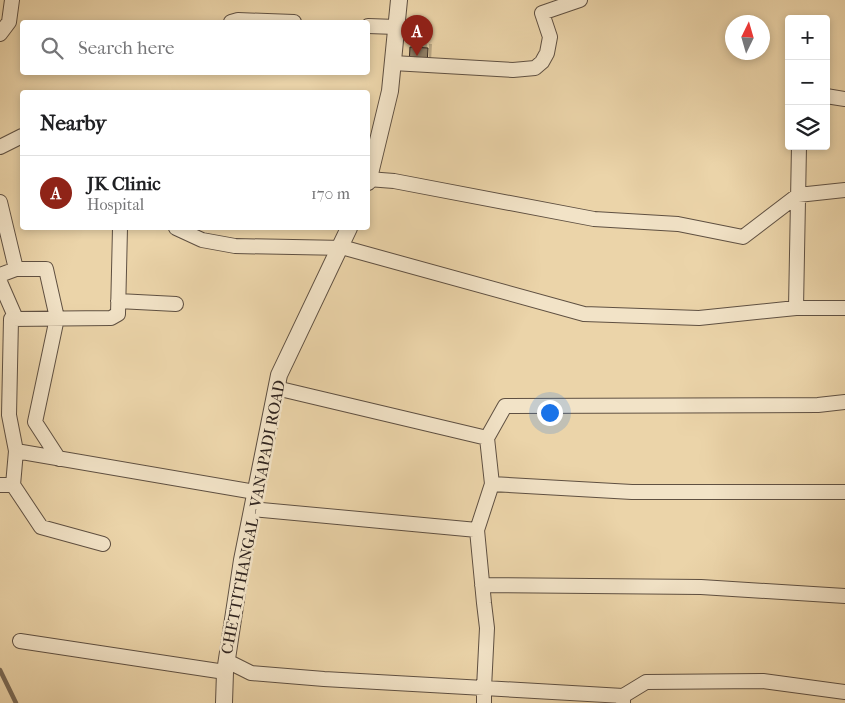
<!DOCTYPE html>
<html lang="en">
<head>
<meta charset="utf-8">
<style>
	body { margin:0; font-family:"IM FELL French Canon",serif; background:#f6f6f6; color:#202124 }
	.controls { position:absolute; right:15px; top:15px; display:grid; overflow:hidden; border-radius:5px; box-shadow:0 2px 8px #0003 }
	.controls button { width:45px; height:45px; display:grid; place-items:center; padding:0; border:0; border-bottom:1px solid #e0e0e0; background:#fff; color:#202124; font:25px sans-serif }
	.compass { position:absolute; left:725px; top:15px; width:45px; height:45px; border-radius:50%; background:#fff; box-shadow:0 2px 8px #0003; rotate:5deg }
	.you { position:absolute; left:549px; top:412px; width:18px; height:18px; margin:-12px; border:4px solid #fff; border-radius:50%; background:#1a73e8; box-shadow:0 0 0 8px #1a73e833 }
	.badge { display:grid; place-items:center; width:32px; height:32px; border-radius:50%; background:#8f2418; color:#fff; font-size:16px; font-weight:700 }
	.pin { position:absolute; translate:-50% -41px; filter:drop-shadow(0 1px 2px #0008) }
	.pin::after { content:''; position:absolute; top:26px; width:18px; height:15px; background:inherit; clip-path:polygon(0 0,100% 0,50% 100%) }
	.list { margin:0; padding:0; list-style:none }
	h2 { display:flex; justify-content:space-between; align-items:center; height:65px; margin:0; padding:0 20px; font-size:21px }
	h2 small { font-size:16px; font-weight:400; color:#757577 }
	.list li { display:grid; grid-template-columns:32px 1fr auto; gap:15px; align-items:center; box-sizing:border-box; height:75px; padding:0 20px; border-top:1px solid #e0e0e0 }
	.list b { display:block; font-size:19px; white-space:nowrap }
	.list p { margin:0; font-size:16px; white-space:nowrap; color:#757577 }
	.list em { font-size:16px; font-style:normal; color:#757577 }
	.icon { flex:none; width:28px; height:28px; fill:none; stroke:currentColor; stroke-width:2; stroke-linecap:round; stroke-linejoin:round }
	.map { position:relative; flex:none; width:845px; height:703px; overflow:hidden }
	.search { position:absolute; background:#fff; box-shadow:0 2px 8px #0003; left:20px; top:20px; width:350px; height:55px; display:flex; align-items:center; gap:12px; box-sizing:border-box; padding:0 18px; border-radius:5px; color:#757577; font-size:19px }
	.panel { position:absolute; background:#fff; box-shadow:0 2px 8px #0003; left:20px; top:90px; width:350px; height:140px; border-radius:5px }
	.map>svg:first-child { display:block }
	.shadow { fill:#0003 }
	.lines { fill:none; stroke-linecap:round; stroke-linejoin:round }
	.stream { stroke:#7a6a56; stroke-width:4.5 }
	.building { fill:#918067; stroke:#30241f }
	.minor-casing { stroke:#5f5042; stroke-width:16 }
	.tertiary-casing { stroke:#5f5042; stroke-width:18 }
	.minor { stroke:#f2e3c7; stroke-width:14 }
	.tertiary { stroke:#f2e3c7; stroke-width:16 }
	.labels { text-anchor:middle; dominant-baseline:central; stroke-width:5; stroke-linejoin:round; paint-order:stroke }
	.street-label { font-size:16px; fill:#30241f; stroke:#f2e3c7 }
</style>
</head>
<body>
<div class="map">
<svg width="845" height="703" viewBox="0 0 845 703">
	<rect width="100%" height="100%" fill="#ebd4a9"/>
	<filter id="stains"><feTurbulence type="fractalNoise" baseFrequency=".004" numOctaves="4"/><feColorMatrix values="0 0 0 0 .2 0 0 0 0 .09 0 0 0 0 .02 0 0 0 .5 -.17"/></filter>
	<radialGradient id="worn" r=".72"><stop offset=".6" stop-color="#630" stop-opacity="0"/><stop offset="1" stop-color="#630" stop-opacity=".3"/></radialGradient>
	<!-- shadow -->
	<path class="shadow" d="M 415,43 L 427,44 L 426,62 L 429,62 L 429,44 L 432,44 L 431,61 L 427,65 L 410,64 L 411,48 Z"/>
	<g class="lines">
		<!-- stream -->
		<path class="stream" d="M 0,670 L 16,703"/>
	</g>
	<!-- building -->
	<path class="building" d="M 410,47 L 428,48 L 427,66 L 409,65 Z"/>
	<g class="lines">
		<!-- minor casing -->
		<g class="minor-casing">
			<path id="minor" d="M 231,22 L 238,20 L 294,22
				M 368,26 L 396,27
				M 0,34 L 9,22 L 12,0
				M 393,63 L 513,70 L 535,68 L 542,62 L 547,53 L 550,37 L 542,13 L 580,0
				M 826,96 L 845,99
				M 799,146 L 796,308 L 845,308
				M 0,147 L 22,136
				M 368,179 L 394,181 L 594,219 L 678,224 L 743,237 L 798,195 L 845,190
				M 0,202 L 16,269 L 0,275
				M 176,228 L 202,240 L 235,246 L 345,248 L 584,314 L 699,318 L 796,308
				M 16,269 L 46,269 L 57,318 L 35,422 L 59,459
				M 0,282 L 14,314 L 11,319
				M 118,301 L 176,304
				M 276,388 L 487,438
				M 16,451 L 255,492
				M 492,484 L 632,492 L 845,492
				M 0,485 L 13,485 L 16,451 L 9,415 L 11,319 L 111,318 L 118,314 L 120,228
				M 13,485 L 41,527 L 103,544
				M 252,509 L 477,530 L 484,603 L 487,628 L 484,688 L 623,696 L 623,703
				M 477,530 L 492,484 L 487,438 L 505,406 L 818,405 L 845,402
				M 482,585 L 701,587 L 845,596
				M 20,641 L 225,672
				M 226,665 L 233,664 L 251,673 L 324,679 L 484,688 L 484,703
				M 623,696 L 646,682 L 763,681 L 845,692"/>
		</g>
		<!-- tertiary casing -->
		<g class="tertiary-casing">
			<path id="tertiary" d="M 368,182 L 390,91 L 399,0
				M 224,703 L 225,672 L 242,560 L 279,375 L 349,228"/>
		</g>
		<!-- minor -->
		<use href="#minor" class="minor"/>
		<!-- tertiary -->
		<use href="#tertiary" class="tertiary"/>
	</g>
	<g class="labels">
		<!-- street labels -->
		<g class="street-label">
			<text transform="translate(253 517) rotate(-79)">CHETTITHANGAL - VANAPADI ROAD</text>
		</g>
	</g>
	<rect width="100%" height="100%" filter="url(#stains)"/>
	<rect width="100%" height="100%" fill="url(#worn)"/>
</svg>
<div class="controls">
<button>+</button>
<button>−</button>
<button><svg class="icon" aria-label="layers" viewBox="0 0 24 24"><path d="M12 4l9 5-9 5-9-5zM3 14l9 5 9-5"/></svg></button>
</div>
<svg class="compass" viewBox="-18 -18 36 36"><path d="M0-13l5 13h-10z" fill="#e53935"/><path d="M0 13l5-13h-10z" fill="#757577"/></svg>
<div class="you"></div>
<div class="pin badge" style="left:417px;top:56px">A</div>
<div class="search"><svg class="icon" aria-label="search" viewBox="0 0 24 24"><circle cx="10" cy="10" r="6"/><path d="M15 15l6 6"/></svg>Search here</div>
<section class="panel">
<h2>Nearby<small></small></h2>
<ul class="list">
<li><span class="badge">A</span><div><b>JK Clinic</b><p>Hospital</p></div><em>170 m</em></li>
</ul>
</section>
</div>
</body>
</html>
